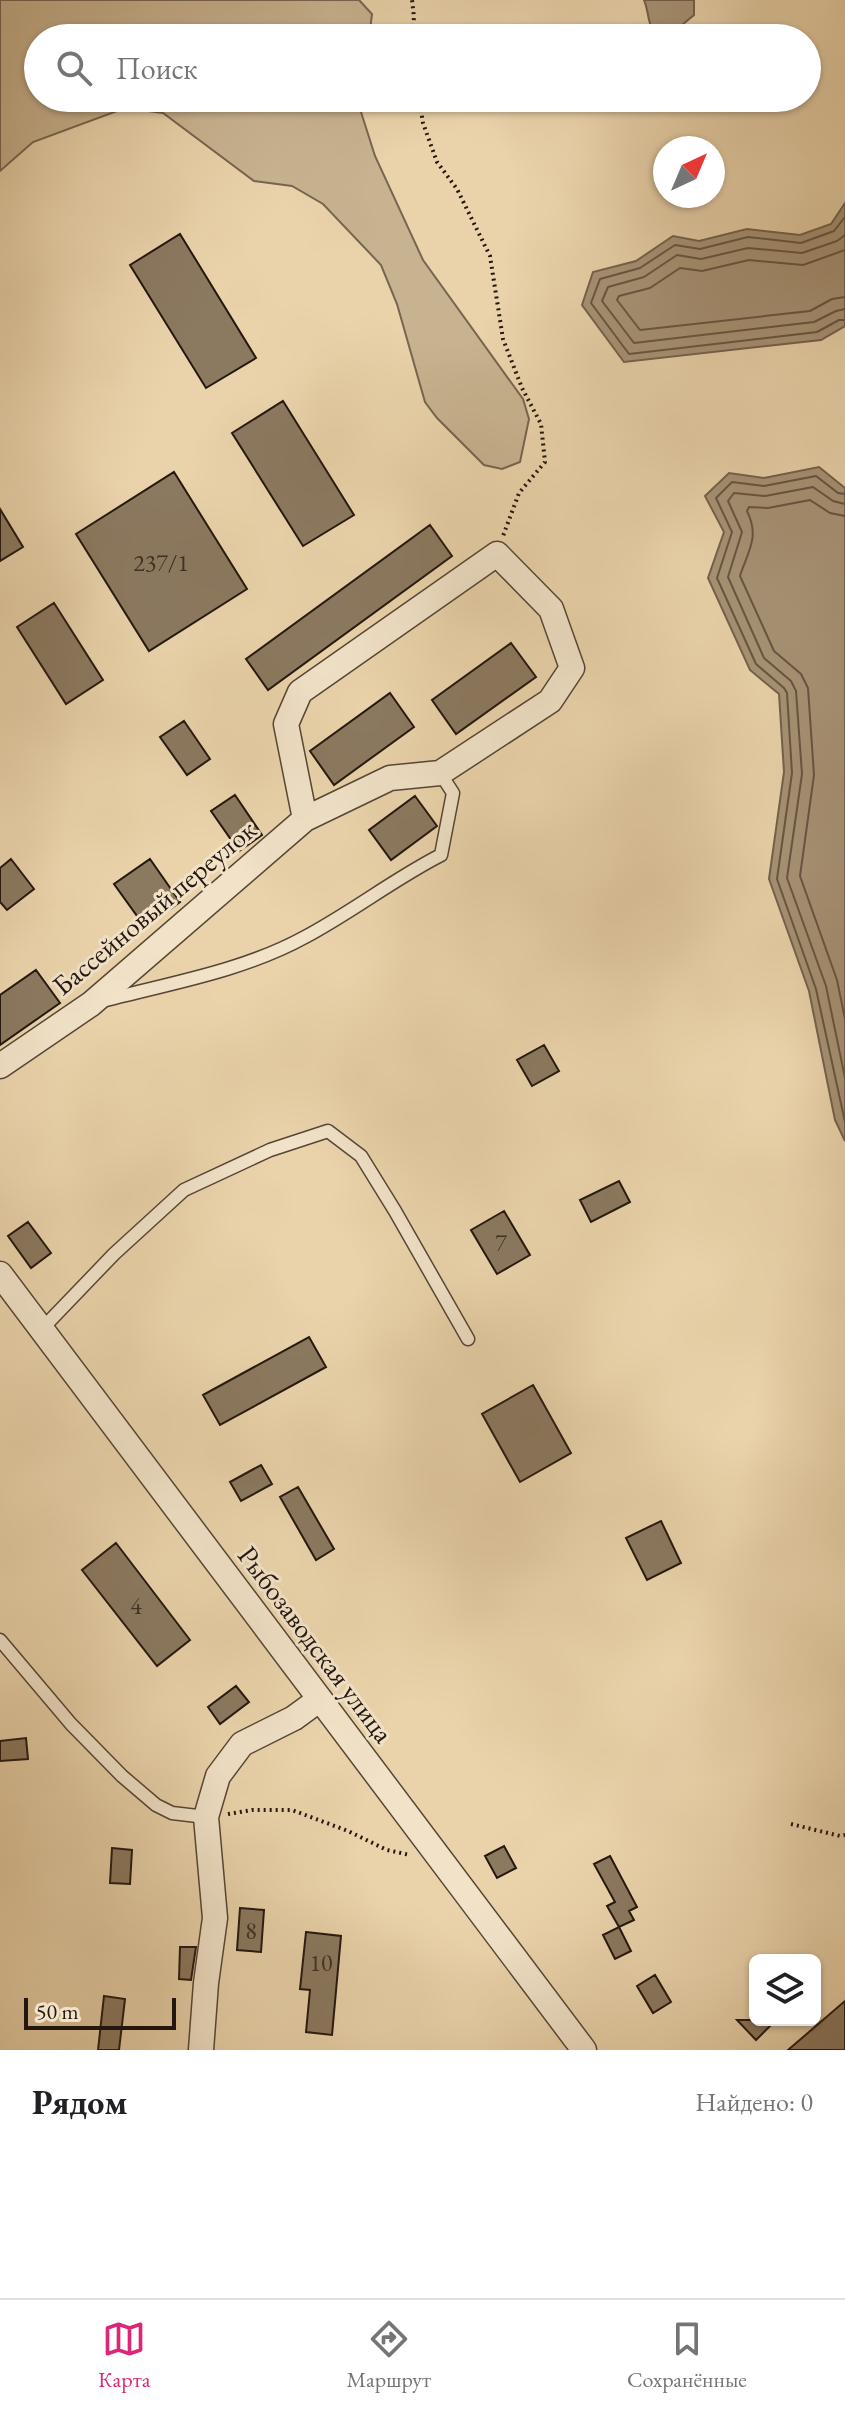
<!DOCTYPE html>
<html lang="ru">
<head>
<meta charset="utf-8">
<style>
	body { margin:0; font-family:"EB Garamond",serif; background:#f2f2f2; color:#202124 }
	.controls { position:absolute; right:24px; bottom:24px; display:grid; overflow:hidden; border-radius:12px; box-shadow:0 2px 6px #0004 }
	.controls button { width:72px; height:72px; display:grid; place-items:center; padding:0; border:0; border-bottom:2px solid #e0e0e0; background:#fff; color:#202124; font:40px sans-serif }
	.compass { position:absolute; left:653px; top:136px; width:72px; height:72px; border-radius:50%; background:#fff; box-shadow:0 2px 6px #0004; rotate:44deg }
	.scale { position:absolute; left:24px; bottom:20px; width:152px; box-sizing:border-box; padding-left:8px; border:4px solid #24170f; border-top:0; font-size:22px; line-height:28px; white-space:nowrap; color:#24170f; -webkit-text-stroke:6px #f1e2c8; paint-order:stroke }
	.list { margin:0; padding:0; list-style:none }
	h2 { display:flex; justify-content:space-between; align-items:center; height:104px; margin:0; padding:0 32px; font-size:34px }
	h2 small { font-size:26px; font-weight:400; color:#757577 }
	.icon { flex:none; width:44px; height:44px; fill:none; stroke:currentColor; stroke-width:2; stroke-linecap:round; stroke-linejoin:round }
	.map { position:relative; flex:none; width:845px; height:2050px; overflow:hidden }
	.search { position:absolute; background:#fff; box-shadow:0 2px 6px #0004; left:24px; right:24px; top:24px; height:88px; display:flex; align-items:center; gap:20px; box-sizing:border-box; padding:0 28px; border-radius:44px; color:#757577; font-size:30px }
	.sheet { height:248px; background:#fff }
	nav { display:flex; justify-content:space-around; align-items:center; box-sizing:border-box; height:112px; border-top:2px solid #e0e0e0; background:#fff; font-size:22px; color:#757577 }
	nav a { display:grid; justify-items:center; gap:4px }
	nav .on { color:#db2777 }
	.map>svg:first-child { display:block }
	.green { fill:#c8b390; stroke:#766550; stroke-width:2 }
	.water { fill:#a79376; stroke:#73614d; stroke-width:2 }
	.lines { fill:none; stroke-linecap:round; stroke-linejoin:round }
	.shore { stroke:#665542; stroke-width:2 }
	.building { fill:#8b7960; stroke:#24170f; stroke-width:2 }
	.service-casing { stroke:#564636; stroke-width:15 }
	.minor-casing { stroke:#564636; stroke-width:27 }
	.path { stroke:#24170f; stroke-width:4; stroke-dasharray:2 4; stroke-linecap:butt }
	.service { stroke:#f1e2c8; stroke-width:12 }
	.minor { stroke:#f1e2c8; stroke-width:24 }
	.labels { text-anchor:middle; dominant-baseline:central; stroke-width:6; stroke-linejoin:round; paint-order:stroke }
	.number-label { font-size:24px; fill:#3e3023 }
	.street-label { font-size:28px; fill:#24170f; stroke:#f1e2c8 }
</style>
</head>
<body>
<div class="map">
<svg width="845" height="2050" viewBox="0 0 845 2050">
	<rect width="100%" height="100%" fill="#ead3ab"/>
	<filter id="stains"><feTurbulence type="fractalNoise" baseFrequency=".0025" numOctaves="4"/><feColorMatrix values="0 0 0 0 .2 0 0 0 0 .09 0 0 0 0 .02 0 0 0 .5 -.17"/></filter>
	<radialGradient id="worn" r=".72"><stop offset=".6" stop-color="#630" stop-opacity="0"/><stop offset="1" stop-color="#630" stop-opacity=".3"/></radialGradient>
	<!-- green -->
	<path class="green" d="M 0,0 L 359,0 L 372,14 L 369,38 L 38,38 L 38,98 L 362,98 L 361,112 L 375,156 L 423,260 L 523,399 L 529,419 L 520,462 L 502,469 L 484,465 L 437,418 L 425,402 L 397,304 L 381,265 L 323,204 L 292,186 L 254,181 L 163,113 L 125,108 L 33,142 L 0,171 Z"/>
	<!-- water -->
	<path class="water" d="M 644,0 L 694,0 L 694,15 L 682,25 L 680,34 L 675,38 L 659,38 C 646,25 650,14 644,0 Z
		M 845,203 L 845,326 L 821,340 L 624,362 L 582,305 L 593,272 L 636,261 L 673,236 L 699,241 L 747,229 L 800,235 L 831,224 Z
		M 819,467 L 845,488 L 845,1141 L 835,1120 L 809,991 L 769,879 L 784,772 L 779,694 L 750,670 L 708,578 L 724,532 L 705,496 L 729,473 L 764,478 Z"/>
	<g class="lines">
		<!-- shore -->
		<path class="shore" d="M 845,217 L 834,231 L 801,243 L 748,237 L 700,249 L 675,245 L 640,268 L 600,279 L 591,303 L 629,354 L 817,332 L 839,320 L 845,320
			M 845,235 L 837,241 L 802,253 L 748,248 L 701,259 L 677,255 L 644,277 L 608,287 L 602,301 L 634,343 L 814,322 L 836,311 L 845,309
			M 845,250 L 803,265 L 749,260 L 702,271 L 680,268 L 650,288 L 619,296 L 617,300 L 640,330 L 810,311 L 832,299 L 845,297
			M 845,494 L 838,493 L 816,476 L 764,486 L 732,482 L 716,498 L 732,532 L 717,578 L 756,664 L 784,688 L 787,693 L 792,773 L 777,879 L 816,989 L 845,1122
			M 845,504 L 833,501 L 813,487 L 765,496 L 734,493 L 728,501 L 742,532 L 728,577 L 764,658 L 791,681 L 796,691 L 802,774 L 787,878 L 826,986 L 845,1078
			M 845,516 L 830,513 L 810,500 L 768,508 L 749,507 L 747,511 C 760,537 748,551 740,576 L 774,651 L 801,674 L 808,688 L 814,775 L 800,876 L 837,980 L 845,1019"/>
	</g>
	<!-- building -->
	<path class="building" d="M 180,234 L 256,358 L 206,388 L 130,265 Z
		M 283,401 L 354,515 L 303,546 L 232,433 Z
		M 174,472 L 247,589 L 149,651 L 76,534 Z
		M 0,509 L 23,547 L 0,561 Z
		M 430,525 L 452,556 L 268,690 L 246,659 Z
		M 54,603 L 103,680 L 66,704 L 17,627 Z
		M 511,643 L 536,677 L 456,734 L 432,700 Z
		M 390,693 L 414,727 L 334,785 L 310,751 Z
		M 184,721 L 210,759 L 187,775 L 160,737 Z
		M 235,795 L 262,835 L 239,851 L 211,811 Z
		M 415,796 L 437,826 L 391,860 L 369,830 Z
		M 11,859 L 34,889 L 7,910 L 0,902 L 0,868 Z
		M 150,859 L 180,902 L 145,927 L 114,884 Z
		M 36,970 L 60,1003 L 0,1045 L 0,995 Z
		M 544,1045 L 559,1071 L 532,1086 L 517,1060 Z
		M 619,1181 L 630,1202 L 591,1222 L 580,1200 Z
		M 504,1211 L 530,1255 L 497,1274 L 471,1230 Z
		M 28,1222 L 51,1253 L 31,1268 L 8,1236 Z
		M 309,1337 L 326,1367 L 220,1425 L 203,1395 Z
		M 533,1385 L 571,1453 L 520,1482 L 482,1414 Z
		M 261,1465 L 272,1484 L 241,1501 L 230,1482 Z
		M 298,1487 L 334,1549 L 316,1560 L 280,1497 Z
		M 661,1521 L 681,1563 L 647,1580 L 626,1538 Z
		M 116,1543 L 190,1640 L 157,1666 L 82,1570 Z
		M 236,1686 L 249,1702 L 220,1724 L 208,1707 Z
		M 26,1738 L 28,1759 L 0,1761 L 0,1741 Z
		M 504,1846 L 516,1868 L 497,1878 L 485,1856 Z
		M 112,1848 L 132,1850 L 130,1884 L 110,1883 Z
		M 610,1856 L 637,1907 L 629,1911 L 634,1920 L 619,1927 L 607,1906 L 615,1902 L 594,1864 Z
		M 240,1908 L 264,1910 L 261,1952 L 237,1950 Z
		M 619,1927 L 631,1951 L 615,1959 L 603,1935 Z
		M 306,1932 L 341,1936 L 332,2035 L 306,2032 L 310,1990 L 300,1989 Z
		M 180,1947 L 196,1947 L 191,1980 L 179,1979 Z
		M 655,1975 L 671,2002 L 653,2013 L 637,1986 Z
		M 104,1996 L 125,1999 L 119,2050 L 98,2050 Z
		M 845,2001 L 845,2050 L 788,2050 Z
		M 737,2020 L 776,2020 L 756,2040 Z"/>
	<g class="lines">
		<!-- service casing -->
		<g class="service-casing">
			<path id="service" d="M 102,1001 C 171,983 243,971 305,937 C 352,912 394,879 441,855 L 453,793 L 440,773
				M 41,1330 L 114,1254 L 184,1190 L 270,1150 L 328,1131 L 361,1156 L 395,1211 L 468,1339
				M 0,1640 L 71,1724 L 122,1776 L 156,1805 L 172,1813 L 206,1817"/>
		</g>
		<!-- minor casing -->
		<g class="minor-casing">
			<path id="minor" d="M 0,1066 L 91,1004 L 305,819 L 390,778 L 440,773 L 550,701 L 572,668 L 551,609 L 497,554 L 300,692 L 286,724 L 305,819
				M 0,1274 L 584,2050
				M 201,2050 L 206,1983 L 215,1918 L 206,1817 L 218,1776 L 242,1744 L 294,1718 L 320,1699"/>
		</g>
		<!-- path -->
		<path class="path" d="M 412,38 L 414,17 L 412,0
			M 419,98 L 423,123 L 437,162 L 457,189 L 490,256 L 503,339 L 522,388 L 541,424 L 545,462 L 519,493 L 503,536
			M 228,1814 L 252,1810 L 292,1810 L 348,1831 L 387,1850 L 410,1855
			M 791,1824 L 840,1836 L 845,1835"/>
		<!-- service -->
		<use href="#service" class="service"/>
		<!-- minor -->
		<use href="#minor" class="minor"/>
	</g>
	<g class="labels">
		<!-- number labels -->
		<g class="number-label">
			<text x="161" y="562">237/1</text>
			<text x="501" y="1242">7</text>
			<text x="136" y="1605">4</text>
			<text x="251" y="1930">8</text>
			<text x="321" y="1962">10</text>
		</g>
		<!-- street labels -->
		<g class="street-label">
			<text transform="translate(154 907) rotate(-40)">Бассейновый переулок</text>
			<text transform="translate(316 1644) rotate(53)">Рыбозаводская улица</text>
		</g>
	</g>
	<rect width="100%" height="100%" filter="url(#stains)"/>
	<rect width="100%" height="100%" fill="url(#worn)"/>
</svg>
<div class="controls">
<button><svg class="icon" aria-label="layers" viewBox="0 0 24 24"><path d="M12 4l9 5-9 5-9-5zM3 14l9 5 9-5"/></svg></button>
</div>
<svg class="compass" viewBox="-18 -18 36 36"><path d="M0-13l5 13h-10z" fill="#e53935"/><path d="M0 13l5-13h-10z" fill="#757577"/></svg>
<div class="scale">50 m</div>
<div class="search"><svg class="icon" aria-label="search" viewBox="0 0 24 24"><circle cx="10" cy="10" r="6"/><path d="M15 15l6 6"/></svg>Поиск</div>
</div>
<section class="sheet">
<h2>Рядом<small>Найдено: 0</small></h2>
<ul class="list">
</ul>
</section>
<nav>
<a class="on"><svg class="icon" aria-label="map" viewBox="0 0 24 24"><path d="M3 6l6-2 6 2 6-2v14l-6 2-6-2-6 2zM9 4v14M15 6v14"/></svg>Карта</a>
<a><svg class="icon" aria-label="directions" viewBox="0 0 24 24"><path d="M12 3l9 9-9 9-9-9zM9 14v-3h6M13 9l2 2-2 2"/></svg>Маршрут</a>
<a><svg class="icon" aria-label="saved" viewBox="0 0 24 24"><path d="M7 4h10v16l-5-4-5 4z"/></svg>Сохранённые</a>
</nav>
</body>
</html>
